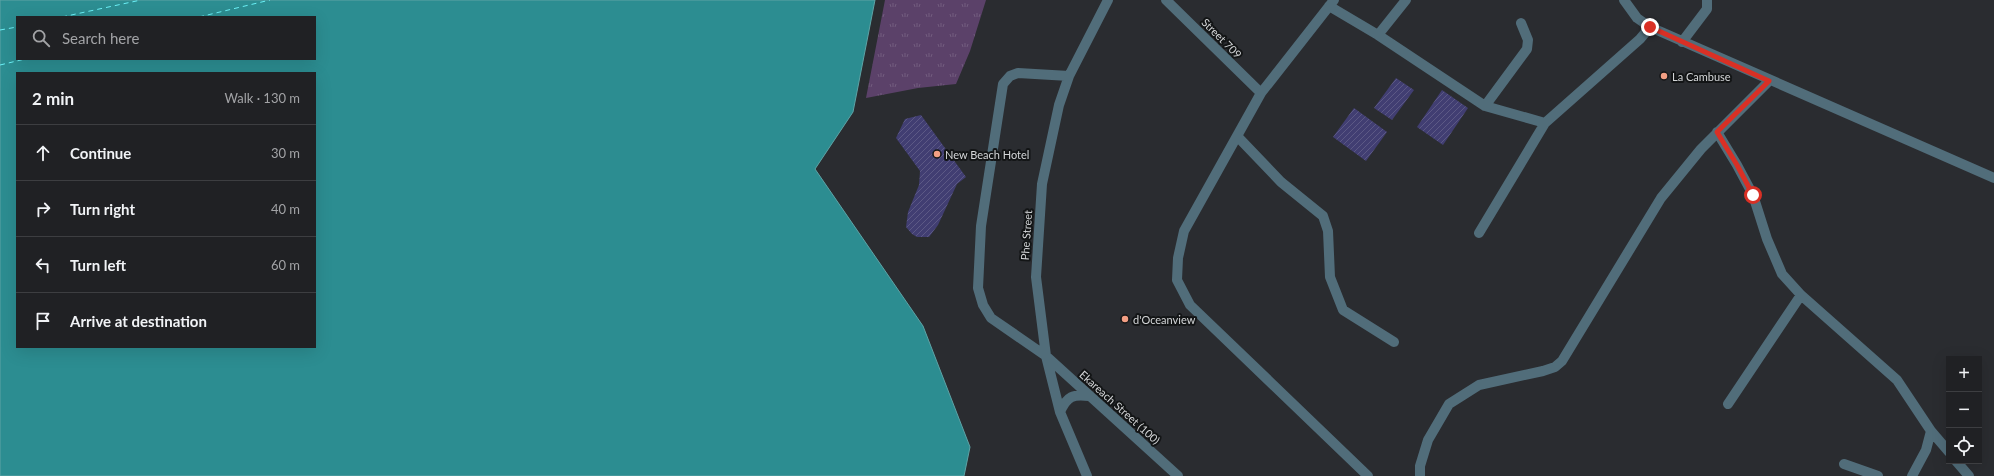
<!DOCTYPE html>
<html lang="en">
<head>
<meta charset="utf-8">
<style>
	body { margin:0; font-family:Lato,sans-serif; background:#28292c; color:#f1f3f6 }
	.controls { position:absolute; right:12px; bottom:12px; display:grid; overflow:hidden; border-radius:0px; box-shadow:0 4px 16px #0002 }
	.controls button { width:36px; height:36px; display:grid; place-items:center; padding:0; border:0; border-bottom:1px solid #3d3e41; background:#202124; color:#f1f3f6; font:20px sans-serif }
	.stop { position:absolute; width:12px; height:12px; margin:-9px; border:3px solid #d93025; border-radius:50%; background:#fff }
	.stop.end { background:#d93025; border-color:#fff; box-shadow:0 1px 4px #0008 }
	.list { margin:0; padding:0; list-style:none }
	h2 { display:flex; justify-content:space-between; align-items:center; height:52px; margin:0; padding:0 16px; font-size:17px }
	h2 small { font-size:13px; font-weight:400; color:#a2a3a6 }
	.list li { display:grid; grid-template-columns:26px 1fr auto; gap:12px; align-items:center; box-sizing:border-box; height:56px; padding:0 16px; border-top:1px solid #3d3e41 }
	.list b { display:block; font-size:15px; white-space:nowrap }
	.list em { font-size:13px; font-style:normal; color:#a2a3a6 }
	.icon { flex:none; width:22px; height:22px; fill:none; stroke:currentColor; stroke-width:2; stroke-linecap:round; stroke-linejoin:round }
	.map { position:relative; flex:none; width:1994px; height:476px; overflow:hidden }
	.search { position:absolute; background:#202124; box-shadow:0 4px 16px #0002; left:16px; top:16px; width:300px; height:44px; display:flex; align-items:center; gap:10px; box-sizing:border-box; padding:0 14px; border-radius:0px; color:#a2a3a6; font-size:15px }
	.panel { position:absolute; background:#202124; box-shadow:0 4px 16px #0002; left:16px; top:72px; width:300px; height:276px; border-radius:0px }
	.map>svg:first-child { display:block }
	.park { fill:url(#park-tufts) }
	.water { fill:#2c8d91; stroke:#5ea3a6; fill-rule:evenodd }
	.lines { fill:none; stroke-linecap:round; stroke-linejoin:round }
	.ferry { stroke:#6af0f6; stroke-width:1; stroke-dasharray:5 4; stroke-linecap:butt }
	.building { fill:url(#building-hatch) }
	.minor { stroke:#516d7a; stroke-width:10 }
	.route { stroke:#d93025; stroke-width:5 }
	.poi-dot { fill:#f39f84; stroke:#131516; stroke-width:1.5 }
	.labels { text-anchor:middle; dominant-baseline:central; stroke-width:4; stroke-linejoin:round; paint-order:stroke }
	.street-label { font-size:11px; fill:#d4d6d8; stroke:#131516 }
	.poi-label { font-size:11px; fill:#d4d6d8; stroke:#131516; text-anchor:start }
</style>
</head>
<body>
<div class="map">
<svg width="1994" height="476" viewBox="0 0 1994 476">
	<defs>
		<pattern id="park-tufts" width="24" height="20" patternUnits="userSpaceOnUse"><rect width="24" height="20" fill="#5b4169"/><path d="M3 7l-1-3M5 7V3M7 7l1-3M15 17l-1-3M17 17v-4M19 17l1-3" fill="none" stroke="#725c7e"/></pattern>
		<pattern id="building-hatch" width="6" height="6" patternUnits="userSpaceOnUse"><rect width="6" height="6" fill="#413e72"/><path d="M-1 1l2-2M0 6l6-6M5 7l2-2" fill="none" stroke="#5c5985"/></pattern>
	</defs>
	<rect width="100%" height="100%" fill="#2a2c30"/>
	<!-- park -->
	<path class="park" d="M 885,0 L 986,0 L 970,51 L 956,84 L 918,88 L 866,98 Z"/>
	<!-- water -->
	<path class="water" d="M 0,0 L 875,0 L 853,112 L 815,169 L 923,326 L 970,447 L 964,476 L 0,476 ZM 17,17 L 315,17 L 315,59 L 17,59 ZM 17,73 L 315,73 L 315,347 L 17,347 Z"/>
	<g class="lines">
		<!-- ferry -->
		<path class="ferry" d="M 62,17 L 141,0
			M 199,17 L 270,0
			M 0,30 L 17,27
			M 0,65 L 25,59"/>
	</g>
	<!-- building -->
	<path class="building" d="M 1396,78 L 1414,90 L 1392,120 L 1374,108 Z
		M 1442,90 L 1468,108 L 1443,145 L 1417,127 Z
		M 1354,108 L 1387,132 L 1366,161 L 1333,137 Z
		M 921,115 L 966,177 L 957,184 L 938,225 L 929,237 L 917,237 L 912,234 L 906,227 L 908,212 L 919,185 L 920,171 L 896,138 L 905,119 Z"/>
	<g class="lines">
		<!-- minor -->
		<path class="minor" d="M 1166,0 L 1261,93
			M 1334,0 L 1261,93 L 1184,231 L 1178,258 L 1177,280 L 1190,305 L 1368,476
			M 1624,0 L 1637,18 L 1650,27 L 1994,178
			M 1329,6 L 1378,35 L 1485,106 L 1545,123 L 1640,39 L 1650,27
			M 1378,35 L 1406,0
			M 1682,42 L 1707,9 L 1707,0
			M 1069,76 L 1018,73 L 1010,76 L 1003,84 L 981,226 L 978,288 L 983,305 L 991,318 L 1046,356 L 1178,476
			M 1485,106 L 1527,49 L 1528,40 L 1521,23
			M 1717,132 L 1737,165 L 1753,195 L 1767,239 L 1782,274 L 1801,295 L 1897,380 L 1931,431 L 1949,452
			M 1237,136 L 1281,182 L 1323,216 L 1328,231 L 1330,277 L 1343,310 L 1394,342
			M 1479,233 L 1545,123
			M 1728,404 L 1801,295
			M 1060,412 C 1067,396 1073,394 1089,396
			M 1956,461 L 1969,476
			M 1844,464 L 1878,476
			M 1087,476 L 1060,412 L 1046,356 L 1036,277 L 1042,184 L 1059,105 L 1069,76 L 1108,0
			M 1420,476 L 1420,466 L 1428,440 L 1449,404 L 1479,385 L 1543,371 L 1555,367 L 1562,361 L 1661,198 L 1701,149 L 1769,81
			M 1912,476 L 1926,450 L 1931,431"/>
	</g>
	<g class="lines">
		<!-- route -->
		<path class="route" d="M 1650,27 L 1769,81 L 1717,132 L 1737,165 L 1753,195"/>
	</g>
	<!-- markers -->
	<g class="poi-dot">
		<circle cx="1664" cy="76" r="4"/>
		<circle cx="937" cy="154" r="4"/>
		<circle cx="1125" cy="319" r="4"/>
	</g>
	<g class="labels">
		<!-- street labels -->
		<g class="street-label">
			<text transform="translate(1222 38) rotate(45)">Street 709</text>
			<text transform="translate(1026 235) rotate(-86)">Phe Street</text>
			<text transform="translate(1120 407) rotate(42)">Ekareach Street (100)</text>
		</g>
		<!-- poi labels -->
		<g class="poi-label">
			<text x="1672" y="76">La Cambuse</text>
			<text x="945" y="154">New Beach Hotel</text>
			<text x="1133" y="319">d'Oceanview</text>
		</g>
	</g>
</svg>
<div class="controls">
<button>+</button>
<button>−</button>
<button><svg class="icon" aria-label="locate" viewBox="0 0 24 24"><circle cx="12" cy="12" r="6"/><path d="M12 2v4M12 18v4M2 12h4M18 12h4"/></svg></button>
</div>
<div class="stop" style="left:1753px;top:195px"></div>
<div class="stop end" style="left:1650px;top:27px"></div>
<div class="search"><svg class="icon" aria-label="search" viewBox="0 0 24 24"><circle cx="10" cy="10" r="6"/><path d="M15 15l6 6"/></svg>Search here</div>
<section class="panel">
<h2>2 min<small>Walk · 130 m</small></h2>
<ul class="list">
<li><svg class="icon" aria-label="ahead" viewBox="0 0 24 24"><path d="M12 20V5M6 11l6-6 6 6"/></svg><div><b>Continue</b></div><em>30 m</em></li>
<li><svg class="icon" aria-label="right" viewBox="0 0 24 24"><path d="M7 20v-9h11M14 6l5 5-5 5"/></svg><div><b>Turn right</b></div><em>40 m</em></li>
<li><svg class="icon" aria-label="left" viewBox="0 0 24 24"><path d="M17 20v-9H6M10 6l-5 5 5 5"/></svg><div><b>Turn left</b></div><em>60 m</em></li>
<li><svg class="icon" aria-label="arrive" viewBox="0 0 24 24"><path d="M6 21V4h12l-3 4 3 4H6"/></svg><div><b>Arrive at destination</b></div></li>
</ul>
</section>
</div>
</body>
</html>
